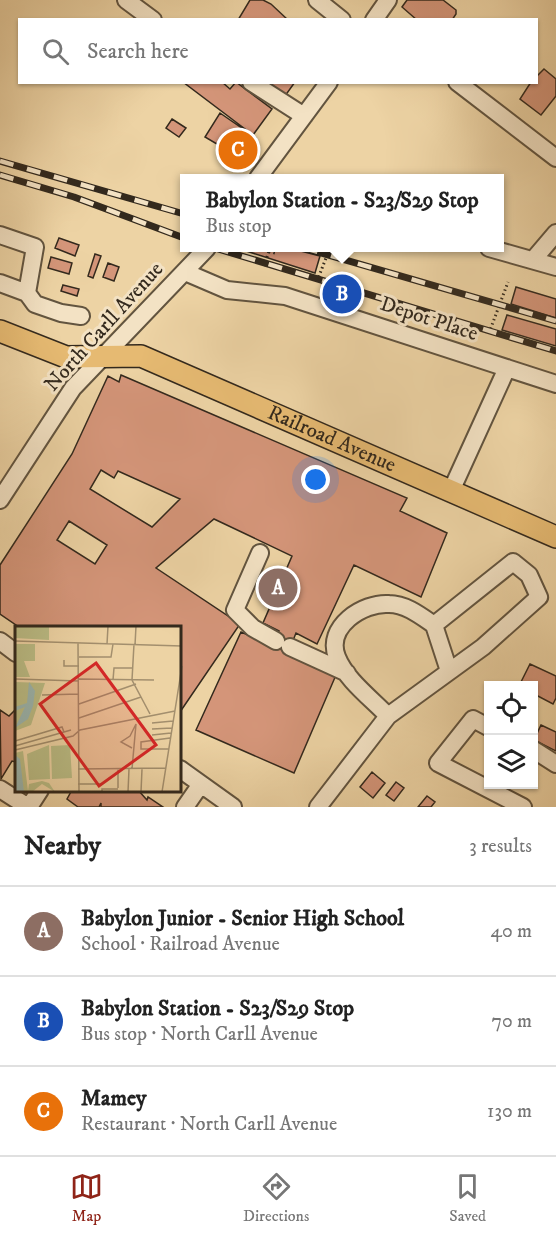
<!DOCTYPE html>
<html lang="en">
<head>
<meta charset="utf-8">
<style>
	body { margin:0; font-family:"IM FELL DW Pica",serif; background:#f6f6f6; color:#222 }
	.controls { position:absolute; right:18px; bottom:18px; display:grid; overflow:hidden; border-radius:0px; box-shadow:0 2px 4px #0004 }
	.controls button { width:54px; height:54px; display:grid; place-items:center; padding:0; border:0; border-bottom:2px solid #e0e0e0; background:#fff; color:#222; font:30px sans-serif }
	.you { position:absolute; left:316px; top:480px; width:21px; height:21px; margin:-15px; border:4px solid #fff; border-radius:50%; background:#1a73e8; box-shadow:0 0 0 9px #1a73e833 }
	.badge { display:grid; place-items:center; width:39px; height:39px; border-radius:50%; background:#8f2418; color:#fff; font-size:20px; font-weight:700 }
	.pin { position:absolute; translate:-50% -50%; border:3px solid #fff; box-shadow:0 2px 6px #0006 }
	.popup { position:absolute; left:180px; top:174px; width:324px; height:78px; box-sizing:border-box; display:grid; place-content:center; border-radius:0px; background:#fff; filter:drop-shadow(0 2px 4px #0005); font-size:20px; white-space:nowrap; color:#767676 }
	.popup b { font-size:22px; color:#222 }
	.popup::after { content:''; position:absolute; left:50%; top:100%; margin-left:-12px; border:12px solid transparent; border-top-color:#fff }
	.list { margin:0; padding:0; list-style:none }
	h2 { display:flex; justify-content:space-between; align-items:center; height:78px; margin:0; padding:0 24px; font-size:26px }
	h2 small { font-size:20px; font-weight:400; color:#767676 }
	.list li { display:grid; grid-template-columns:39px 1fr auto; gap:18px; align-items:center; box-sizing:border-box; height:90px; padding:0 24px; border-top:2px solid #e0e0e0 }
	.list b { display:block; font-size:22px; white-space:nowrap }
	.list p { margin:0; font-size:20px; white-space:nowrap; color:#767676 }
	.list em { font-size:20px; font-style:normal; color:#767676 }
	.icon { flex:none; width:33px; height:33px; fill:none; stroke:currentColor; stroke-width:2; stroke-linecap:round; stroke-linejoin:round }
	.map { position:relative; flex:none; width:556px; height:807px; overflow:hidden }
	.search { position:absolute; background:#fff; box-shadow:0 2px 4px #0004; left:18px; right:18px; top:18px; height:66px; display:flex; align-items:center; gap:15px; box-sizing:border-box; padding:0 21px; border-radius:0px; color:#767676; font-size:22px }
	.sheet { height:348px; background:#fff }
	nav { display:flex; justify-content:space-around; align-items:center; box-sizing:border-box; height:84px; border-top:2px solid #e0e0e0; background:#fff; font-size:16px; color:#767676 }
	nav a { display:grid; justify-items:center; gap:3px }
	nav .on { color:#8f2418 }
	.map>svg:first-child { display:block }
	.building { fill:#d49579; stroke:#33291d; stroke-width:1.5; fill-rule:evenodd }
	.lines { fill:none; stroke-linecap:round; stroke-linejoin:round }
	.minor-casing { stroke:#62543f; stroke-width:20 }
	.major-casing { stroke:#33291d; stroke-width:24 }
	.path { stroke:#33291d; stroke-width:3; stroke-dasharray:1.5 3; stroke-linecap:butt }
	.minor { stroke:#f3e2c4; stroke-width:16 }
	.major { stroke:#e6ba72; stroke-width:21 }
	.rail-casing { stroke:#33291d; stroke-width:7 }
	.rail { stroke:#f3e2c4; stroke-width:4.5; stroke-dasharray:14; stroke-linecap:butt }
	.labels { text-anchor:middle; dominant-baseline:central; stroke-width:6; stroke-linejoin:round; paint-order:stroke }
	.street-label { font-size:21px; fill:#33291d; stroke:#f3e2c4 }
	.inset-road { fill:none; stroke:#a38f6e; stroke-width:1.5 }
	.view { fill:#d62828; fill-opacity:0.15; stroke:#d62828; stroke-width:3 }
	.inset-edge { fill:none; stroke:#33291d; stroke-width:3 }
</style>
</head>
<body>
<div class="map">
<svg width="556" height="807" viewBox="0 0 556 807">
	<rect width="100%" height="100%" fill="#edd3a4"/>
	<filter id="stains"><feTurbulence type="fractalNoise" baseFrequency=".00333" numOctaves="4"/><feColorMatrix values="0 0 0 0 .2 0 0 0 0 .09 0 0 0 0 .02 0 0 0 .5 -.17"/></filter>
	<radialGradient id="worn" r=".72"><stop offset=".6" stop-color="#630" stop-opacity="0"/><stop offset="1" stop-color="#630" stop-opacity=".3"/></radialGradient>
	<!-- building -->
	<path class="building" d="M 250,0 L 263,0 L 271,4 L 288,20 L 238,20 Z
		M 407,0 L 443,0 L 456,10 L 456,14 L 452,20 L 417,20 L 402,7 Z
		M 544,69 L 556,79 L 556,96 L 541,115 L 520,99 L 531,82 L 536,82 L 536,77 Z
		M 183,82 L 222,82 L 230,89 L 236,82 L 272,109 L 253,135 Z
		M 266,82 L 295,82 L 285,96 Z
		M 220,113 L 256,138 L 238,166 L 219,153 L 217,144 L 205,137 Z
		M 172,119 L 186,128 L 179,137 L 166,128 Z
		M 59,238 L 79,245 L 75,256 L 55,248 Z
		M 237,248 L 289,248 L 320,256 L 315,273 Z
		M 95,254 L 101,256 L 93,278 L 88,276 Z
		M 51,257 L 72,263 L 69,274 L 48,268 Z
		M 108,263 L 119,267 L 114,281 L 103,277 Z
		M 63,285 L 79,289 L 77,296 L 61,291 Z
		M 516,287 L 556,299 L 556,318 L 511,304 Z
		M 507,315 L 556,329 L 556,346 L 502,330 Z
		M 121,375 L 407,498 L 400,511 L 447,533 L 421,597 L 354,565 L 317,644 L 296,633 L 288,653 L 336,675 L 294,773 L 196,730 L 241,632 L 274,646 L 279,631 L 263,623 L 292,556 L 214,519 L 156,568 L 240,624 L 180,712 L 180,627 L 19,627 L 0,614 L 0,565 L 72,454 L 108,376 L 119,382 ZM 101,470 L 114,478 L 118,471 L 180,499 L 152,527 L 90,489 ZM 69,521 L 107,545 L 95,564 L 57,540 Z
		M 530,664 L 556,676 L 556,698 L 553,704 L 534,694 L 534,686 L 519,686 Z
		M 16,709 L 16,762 L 12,761 L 1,779 L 0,710 L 9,716 Z
		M 541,725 L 556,732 L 556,751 L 534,740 Z
		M 372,772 L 385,783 L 373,798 L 360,787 Z
		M 396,782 L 404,788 L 394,801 L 386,795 Z
		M 72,790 L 138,790 L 147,800 L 148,797 L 163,807 L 101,807 L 101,803 L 99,807 L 78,807 L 67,799 Z
		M 427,796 L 435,802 L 431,807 L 418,807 Z"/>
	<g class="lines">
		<!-- minor casing -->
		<g class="minor-casing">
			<path id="minor" d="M 126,0 L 153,20
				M 317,0 L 342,20
				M 374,20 L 388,0
				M 251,82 L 304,116
				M 457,82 L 556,158
				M 258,178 L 329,82
				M 0,235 L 35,247 L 27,293
				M 489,248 L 556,267
				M 533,260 L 556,233
				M 185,272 L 227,290 L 285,296 L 556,384
				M 0,283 L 27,293 L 35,304 L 61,313 L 81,316
				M 451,491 L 507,368
				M 0,500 L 73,388 L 207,248
				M 260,553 L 235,610 L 253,628 L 276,641
				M 434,625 L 449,671
				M 0,641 L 16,653
				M 290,647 L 347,673
				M 488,727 L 473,719 L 438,763 L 523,807
				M 534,750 L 556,764
				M 180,769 L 233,807
				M 0,789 L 28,807
				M 29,807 L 40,790
				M 185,807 L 201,784
				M 318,807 L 388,716 L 483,647 L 539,597 L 529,575 L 513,562 L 434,625 C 421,616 406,604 389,604 C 363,602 325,627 337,657 C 346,680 372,699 388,716"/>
		</g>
		<!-- major casing -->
		<g class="major-casing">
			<g id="major">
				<path id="s1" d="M 0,331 L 66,357 L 141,356 L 556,537"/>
			</g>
		</g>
		<!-- path -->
		<path class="path" d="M 256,248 L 275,253
			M 264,266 L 270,248
			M 317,281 L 330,248
			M 489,333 L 508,282"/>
		<!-- minor -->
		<use href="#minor" class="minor"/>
		<!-- major -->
		<use href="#major" class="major"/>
		<!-- rail casing -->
		<g class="rail-casing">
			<path id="rail" d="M 0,161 L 184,214
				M 0,175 L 74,197 L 184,238
				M 215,248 L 556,351
				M 304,248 L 556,321"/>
		</g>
		<!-- rail -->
		<use href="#rail" class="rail"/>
	</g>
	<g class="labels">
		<!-- street labels -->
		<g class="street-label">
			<text transform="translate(429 319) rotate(18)">Depot Place</text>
			<text transform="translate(104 327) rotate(-48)">North Carll Avenue</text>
			<text stroke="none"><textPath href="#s1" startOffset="354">Railroad Avenue</textPath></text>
		</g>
	</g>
	<!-- overview -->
	<g transform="translate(15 626)">
		<rect width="166" height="166" fill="#edd3a4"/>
		<path d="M 0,0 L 34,0 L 34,14 L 0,12 ZM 0,18 L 20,18 L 20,35 L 9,35 L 15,51 L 0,51 ZM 0,56 L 30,57 L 16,99 L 0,105 ZM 34,119 L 35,153 L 14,154 L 12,128 ZM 55,119 L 57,152 L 37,153 L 36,120 ZM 8,125 L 13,165 L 14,158 L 27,155 L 34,157 L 40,166 L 27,158 L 17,166 L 0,166 L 0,127 Z" fill="#babc85"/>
		<path d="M 14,56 L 20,65 L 18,80 L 13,93 L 0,102 L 10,81 L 0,85 L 0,81 L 12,77 ZM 0,129 L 5,133 L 9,166 L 0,166 Z" fill="#9bb6af"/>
		<path class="inset-road" d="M 0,15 L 167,20M 63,17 L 64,166M 92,18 L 93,0M 119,18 L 117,54 L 135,88M 120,19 L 121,0M 64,31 L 96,31 L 98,18M 49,34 L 49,40 L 64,40M 0,53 L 64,55M 64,53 L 139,54M 98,54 L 99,42 L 118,42M 27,69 L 64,68M 64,78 L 121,58M 64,92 L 126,71M 137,97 L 158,95M 137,103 L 157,102M 137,109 L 156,107M 0,115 L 47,101 L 49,106M 0,120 L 56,104M 154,123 L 126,123 L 126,116 L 155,112M 0,124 L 58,110 L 65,104 L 160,85M 63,143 L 151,142M 117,143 L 121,98 L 115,110 L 106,116 L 117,122M 63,158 L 87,158M 103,162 L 103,143M 87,166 L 87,163 L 103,163M 113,166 L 114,143M 126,166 L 127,143M 147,166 L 167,40"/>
		<path class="view" d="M 81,37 L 141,119 L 84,160 L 25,78 Z"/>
		<rect width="166" height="166" class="inset-edge"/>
	</g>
	<rect width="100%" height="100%" filter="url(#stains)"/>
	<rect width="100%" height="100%" fill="url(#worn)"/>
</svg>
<div class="controls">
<button><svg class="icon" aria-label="locate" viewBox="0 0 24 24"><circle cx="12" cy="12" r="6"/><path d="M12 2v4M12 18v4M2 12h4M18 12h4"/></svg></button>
<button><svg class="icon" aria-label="layers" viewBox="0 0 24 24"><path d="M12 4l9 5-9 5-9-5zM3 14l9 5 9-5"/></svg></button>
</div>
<div class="you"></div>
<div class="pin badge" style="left:278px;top:588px;background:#8d6e63">A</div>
<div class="pin badge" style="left:342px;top:294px;background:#1a4fb4">B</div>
<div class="popup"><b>Babylon Station - S23/S29 Stop</b>Bus stop</div>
<div class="pin badge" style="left:238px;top:150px;background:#e8710a">C</div>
<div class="search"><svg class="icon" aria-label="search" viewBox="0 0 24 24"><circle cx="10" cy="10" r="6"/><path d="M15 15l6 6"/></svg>Search here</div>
</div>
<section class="sheet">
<h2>Nearby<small>3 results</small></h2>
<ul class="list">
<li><span class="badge" style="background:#8d6e63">A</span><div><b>Babylon Junior - Senior High School</b><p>School · Railroad Avenue</p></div><em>40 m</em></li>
<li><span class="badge" style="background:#1a4fb4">B</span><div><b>Babylon Station - S23/S29 Stop</b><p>Bus stop · North Carll Avenue</p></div><em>70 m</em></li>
<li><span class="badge" style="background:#e8710a">C</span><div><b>Mamey</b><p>Restaurant · North Carll Avenue</p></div><em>130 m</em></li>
</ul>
</section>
<nav>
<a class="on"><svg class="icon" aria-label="map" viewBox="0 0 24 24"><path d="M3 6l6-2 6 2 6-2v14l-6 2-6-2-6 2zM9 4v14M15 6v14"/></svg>Map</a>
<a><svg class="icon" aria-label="directions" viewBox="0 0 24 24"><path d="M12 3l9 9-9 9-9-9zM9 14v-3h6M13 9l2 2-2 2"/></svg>Directions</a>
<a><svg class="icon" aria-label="saved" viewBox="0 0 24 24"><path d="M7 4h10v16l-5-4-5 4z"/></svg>Saved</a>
</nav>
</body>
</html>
